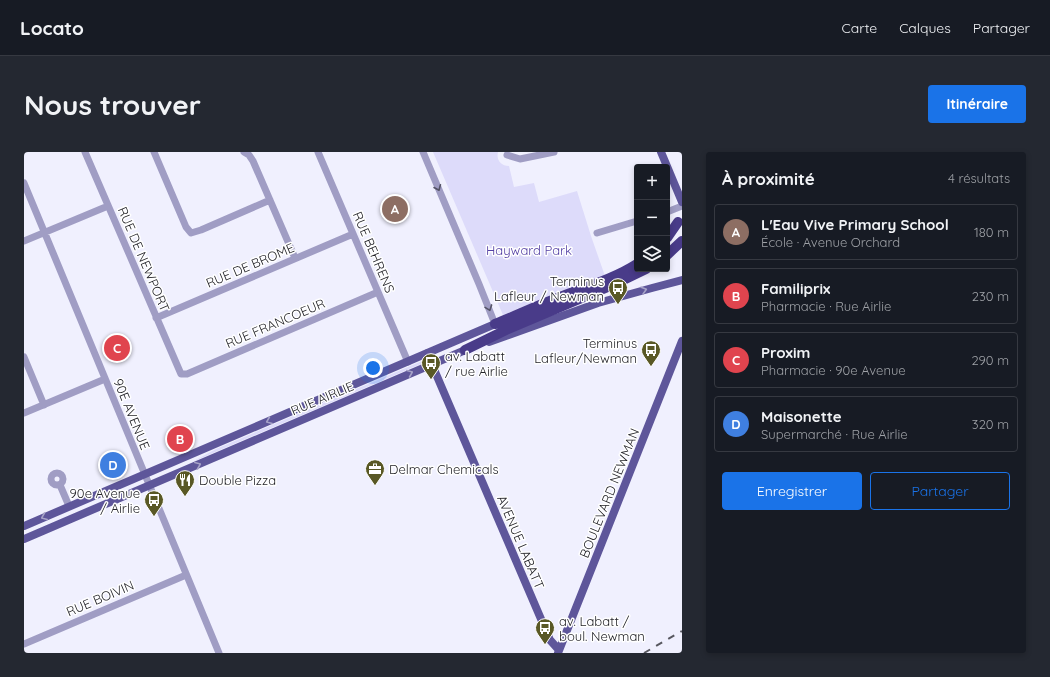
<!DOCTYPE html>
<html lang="fr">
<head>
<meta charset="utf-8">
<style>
	body { margin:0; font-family:Quicksand,sans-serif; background:#242831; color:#f1f3f6 }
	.controls { position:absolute; right:12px; top:12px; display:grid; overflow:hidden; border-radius:4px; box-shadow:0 2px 6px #0003 }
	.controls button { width:36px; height:36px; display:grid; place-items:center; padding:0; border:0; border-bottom:1px solid #363941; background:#171b24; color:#f1f3f6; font:20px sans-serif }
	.you { position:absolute; left:349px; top:216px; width:14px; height:14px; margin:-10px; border:3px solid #fff; border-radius:50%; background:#1a73e8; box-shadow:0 0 0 6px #1a73e833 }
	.badge { display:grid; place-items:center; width:26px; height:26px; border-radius:50%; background:#1a73e8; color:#fff; font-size:13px; font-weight:700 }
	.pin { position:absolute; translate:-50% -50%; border:2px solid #fff; box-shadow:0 1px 4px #0006 }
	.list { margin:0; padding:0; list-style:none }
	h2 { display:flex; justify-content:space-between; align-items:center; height:52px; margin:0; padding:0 16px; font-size:17px }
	h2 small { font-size:13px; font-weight:400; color:#9ea1a6 }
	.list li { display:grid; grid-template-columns:26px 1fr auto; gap:12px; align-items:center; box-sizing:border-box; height:56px; margin:0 8px 8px; padding:0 8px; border:1px solid #363941; border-radius:4px }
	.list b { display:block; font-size:15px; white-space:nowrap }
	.list p { margin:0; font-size:13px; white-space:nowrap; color:#9ea1a6 }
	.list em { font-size:13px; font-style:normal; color:#9ea1a6 }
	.actions { display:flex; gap:8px; padding:12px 16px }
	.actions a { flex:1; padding:9px 0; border:1px solid #1a73e8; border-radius:4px; text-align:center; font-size:14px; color:#1a73e8 }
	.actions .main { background:#1a73e8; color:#fff }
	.icon { flex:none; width:22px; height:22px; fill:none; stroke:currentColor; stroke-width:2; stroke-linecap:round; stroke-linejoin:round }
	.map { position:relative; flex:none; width:658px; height:501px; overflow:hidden; border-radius:4px }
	header { display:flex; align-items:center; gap:24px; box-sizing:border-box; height:56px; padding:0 20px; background:#171b24; border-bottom:1px solid #363941 }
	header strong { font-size:19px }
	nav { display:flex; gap:22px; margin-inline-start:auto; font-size:14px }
	.intro { display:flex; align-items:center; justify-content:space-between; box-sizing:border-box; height:96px; padding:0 24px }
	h1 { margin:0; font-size:28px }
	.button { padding:10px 18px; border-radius:4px; background:#1a73e8; color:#fff; font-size:14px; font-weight:700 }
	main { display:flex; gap:24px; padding:0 24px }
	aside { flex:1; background:#171b24; border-radius:4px; box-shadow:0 2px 6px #0003 }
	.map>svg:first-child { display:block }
	.green { fill:#dddbfa }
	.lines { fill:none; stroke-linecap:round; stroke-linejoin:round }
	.minor { stroke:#a09dc4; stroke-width:7 }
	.major { stroke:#5e569a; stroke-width:8 }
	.highway { stroke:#493b89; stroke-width:10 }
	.rail { stroke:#57575f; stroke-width:2; stroke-dasharray:7 7; stroke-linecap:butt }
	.oneway { stroke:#555467 }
	.oneway2 { stroke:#a6a2c7 }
	.labels { text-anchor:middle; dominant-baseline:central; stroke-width:3; stroke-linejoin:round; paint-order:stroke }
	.park-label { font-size:13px; fill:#5440a4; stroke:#fff }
	.street-label { font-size:13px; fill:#232329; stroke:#fff }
	.poi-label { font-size:13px; fill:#232329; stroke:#fff; text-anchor:start }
</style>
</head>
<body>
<header>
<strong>Locato</strong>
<nav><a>Carte</a><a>Calques</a><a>Partager</a></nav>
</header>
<div class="intro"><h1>Nous trouver</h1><a class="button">Itinéraire</a></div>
<main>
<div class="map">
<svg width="658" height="501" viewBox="0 0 658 501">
	<rect width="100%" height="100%" fill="#f0f0fe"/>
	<!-- green -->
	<path class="green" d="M 409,0 L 474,0 C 472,8 477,14 485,14 L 490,35 L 510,31 L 515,50 L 553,39 L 567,84 L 581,124 L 547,139 L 539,138 L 479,163 Z
		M 398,209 L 399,211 L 168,310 L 192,297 Z"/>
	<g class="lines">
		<!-- minor -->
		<path class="minor" d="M 61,0 L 157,222 L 163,222 L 354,140
			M 130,0 L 162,75 L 167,81 L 177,78 L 246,48
			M 220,0 L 225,3 L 229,9 L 271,106
			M 294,0 L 384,210
			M 399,0 L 455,132 L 471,172
			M 483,3 L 496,7 L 530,0
			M 0,31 L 195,501
			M 643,60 L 658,54
			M 573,81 L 613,69
			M 0,89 L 84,54
			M 132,166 L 329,82
			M 0,205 L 20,253
			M 0,261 L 81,227
			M27 327a6 6 0 1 1 12 0a6 6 0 1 1-12 0Z
			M 36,333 L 45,354
			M 0,492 L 162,423"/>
		<!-- major -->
		<path class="major" d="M 637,0 L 658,50
			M 465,190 L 574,151 L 628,136 L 658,128
			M 403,201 L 526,488 L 535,498
			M 0,374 L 471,172
			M 0,387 L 446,196
			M 534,501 L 658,189"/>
		<!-- highway -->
		<path class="highway" d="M 643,86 L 654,70
			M 643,103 L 658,89
			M 471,172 C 491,164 510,155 531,147 C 558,136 588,128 613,112
			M 441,198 L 482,178 L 591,132 L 622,117"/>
		<!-- rail -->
		<path class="rail" d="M 620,501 L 658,479"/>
	</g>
	<!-- one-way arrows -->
	<defs><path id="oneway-chevron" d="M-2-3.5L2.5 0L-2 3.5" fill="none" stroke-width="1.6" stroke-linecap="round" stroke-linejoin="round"/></defs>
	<g class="oneway">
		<use href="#oneway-chevron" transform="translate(414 36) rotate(67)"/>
		<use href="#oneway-chevron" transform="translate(465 156) rotate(70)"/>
	</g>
	<g class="oneway2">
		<use href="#oneway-chevron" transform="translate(620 138) rotate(-16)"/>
		<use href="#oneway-chevron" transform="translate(386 221) rotate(-23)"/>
		<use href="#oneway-chevron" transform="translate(245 269) rotate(157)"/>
		<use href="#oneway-chevron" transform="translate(174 313) rotate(-23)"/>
		<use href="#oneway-chevron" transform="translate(20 365) rotate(157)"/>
	</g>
	<!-- icons -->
	<defs>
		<g id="bus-pin" transform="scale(1)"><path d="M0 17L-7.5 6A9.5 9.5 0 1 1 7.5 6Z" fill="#595825" stroke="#fff"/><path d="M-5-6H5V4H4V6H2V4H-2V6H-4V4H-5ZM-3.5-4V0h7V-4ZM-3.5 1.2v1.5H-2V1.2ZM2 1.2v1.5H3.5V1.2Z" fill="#fff"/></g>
		<g id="office-pin" transform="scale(1)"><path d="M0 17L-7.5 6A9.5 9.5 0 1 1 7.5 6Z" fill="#595825" stroke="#fff"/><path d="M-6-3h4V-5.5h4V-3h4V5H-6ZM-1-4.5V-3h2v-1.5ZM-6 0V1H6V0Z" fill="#fff"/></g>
		<g id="restaurant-pin" transform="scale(1)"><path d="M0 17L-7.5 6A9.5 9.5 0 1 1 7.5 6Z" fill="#595825" stroke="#fff"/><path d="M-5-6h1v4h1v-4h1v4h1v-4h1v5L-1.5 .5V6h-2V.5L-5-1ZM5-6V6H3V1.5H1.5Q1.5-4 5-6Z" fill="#fff"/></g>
	</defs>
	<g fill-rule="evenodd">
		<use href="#bus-pin" x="594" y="136"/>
		<use href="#bus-pin" x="627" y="198"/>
		<use href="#bus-pin" x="407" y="211"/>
		<use href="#office-pin" x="351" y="317"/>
		<use href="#restaurant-pin" x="161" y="328"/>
		<use href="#bus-pin" x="130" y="348"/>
		<use href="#bus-pin" x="521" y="476"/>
	</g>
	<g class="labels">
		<!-- park labels -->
		<g class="park-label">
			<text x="505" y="98">Hayward Park</text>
		</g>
		<!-- street labels -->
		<g class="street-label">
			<text transform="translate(350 100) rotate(67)">RUE BEHRENS</text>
			<text transform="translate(120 107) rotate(67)">RUE DE NEWPORT</text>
			<text transform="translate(226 113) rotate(-23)">RUE DE BROME</text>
			<text transform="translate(251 171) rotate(-23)">RUE FRANCOEUR</text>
			<text transform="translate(298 246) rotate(-23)">RUE AIRLIE</text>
			<text transform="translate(108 262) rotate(68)">90E AVENUE</text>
			<text transform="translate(585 341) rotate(-68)">BOULEVARD NEWMAN</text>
			<text transform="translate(497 390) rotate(67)">AVENUE LABATT</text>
			<text transform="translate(76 446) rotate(-23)">RUE BOIVIN</text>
		</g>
		<!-- poi labels -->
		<g class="poi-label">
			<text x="580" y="129" text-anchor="end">Terminus<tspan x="580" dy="15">Lafleur / Newman</tspan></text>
			<text x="613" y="191" text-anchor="end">Terminus<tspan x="613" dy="15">Lafleur/Newman</tspan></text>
			<text x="421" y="204">av. Labatt<tspan x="421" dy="15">/ rue Airlie</tspan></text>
			<text x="365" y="317">Delmar Chemicals</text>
			<text x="175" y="328">Double Pizza</text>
			<text x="116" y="341" text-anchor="end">90e Avenue<tspan x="116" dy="15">/ Airlie</tspan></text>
			<text x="535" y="469">av. Labatt /<tspan x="535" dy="15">boul. Newman</tspan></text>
		</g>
	</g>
</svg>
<div class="controls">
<button>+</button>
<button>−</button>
<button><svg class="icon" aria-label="layers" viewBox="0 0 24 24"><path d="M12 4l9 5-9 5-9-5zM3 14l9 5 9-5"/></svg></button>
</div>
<div class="you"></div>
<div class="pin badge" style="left:371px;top:57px;background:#8d6e63">A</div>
<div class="pin badge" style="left:156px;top:287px;background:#e0444e">B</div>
<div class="pin badge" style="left:93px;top:196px;background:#e0444e">C</div>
<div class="pin badge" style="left:89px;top:313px;background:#3f7fe0">D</div>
</div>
<aside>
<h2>À proximité<small>4 résultats</small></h2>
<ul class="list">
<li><span class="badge" style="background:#8d6e63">A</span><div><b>L'Eau Vive Primary School</b><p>École · Avenue Orchard</p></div><em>180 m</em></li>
<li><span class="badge" style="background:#e0444e">B</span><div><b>Familiprix</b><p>Pharmacie · Rue Airlie</p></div><em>230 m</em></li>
<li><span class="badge" style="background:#e0444e">C</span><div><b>Proxim</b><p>Pharmacie · 90e Avenue</p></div><em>290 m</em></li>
<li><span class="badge" style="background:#3f7fe0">D</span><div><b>Maisonette</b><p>Supermarché · Rue Airlie</p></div><em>320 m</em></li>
</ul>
<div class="actions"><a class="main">Enregistrer</a><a>Partager</a></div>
</aside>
</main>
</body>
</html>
